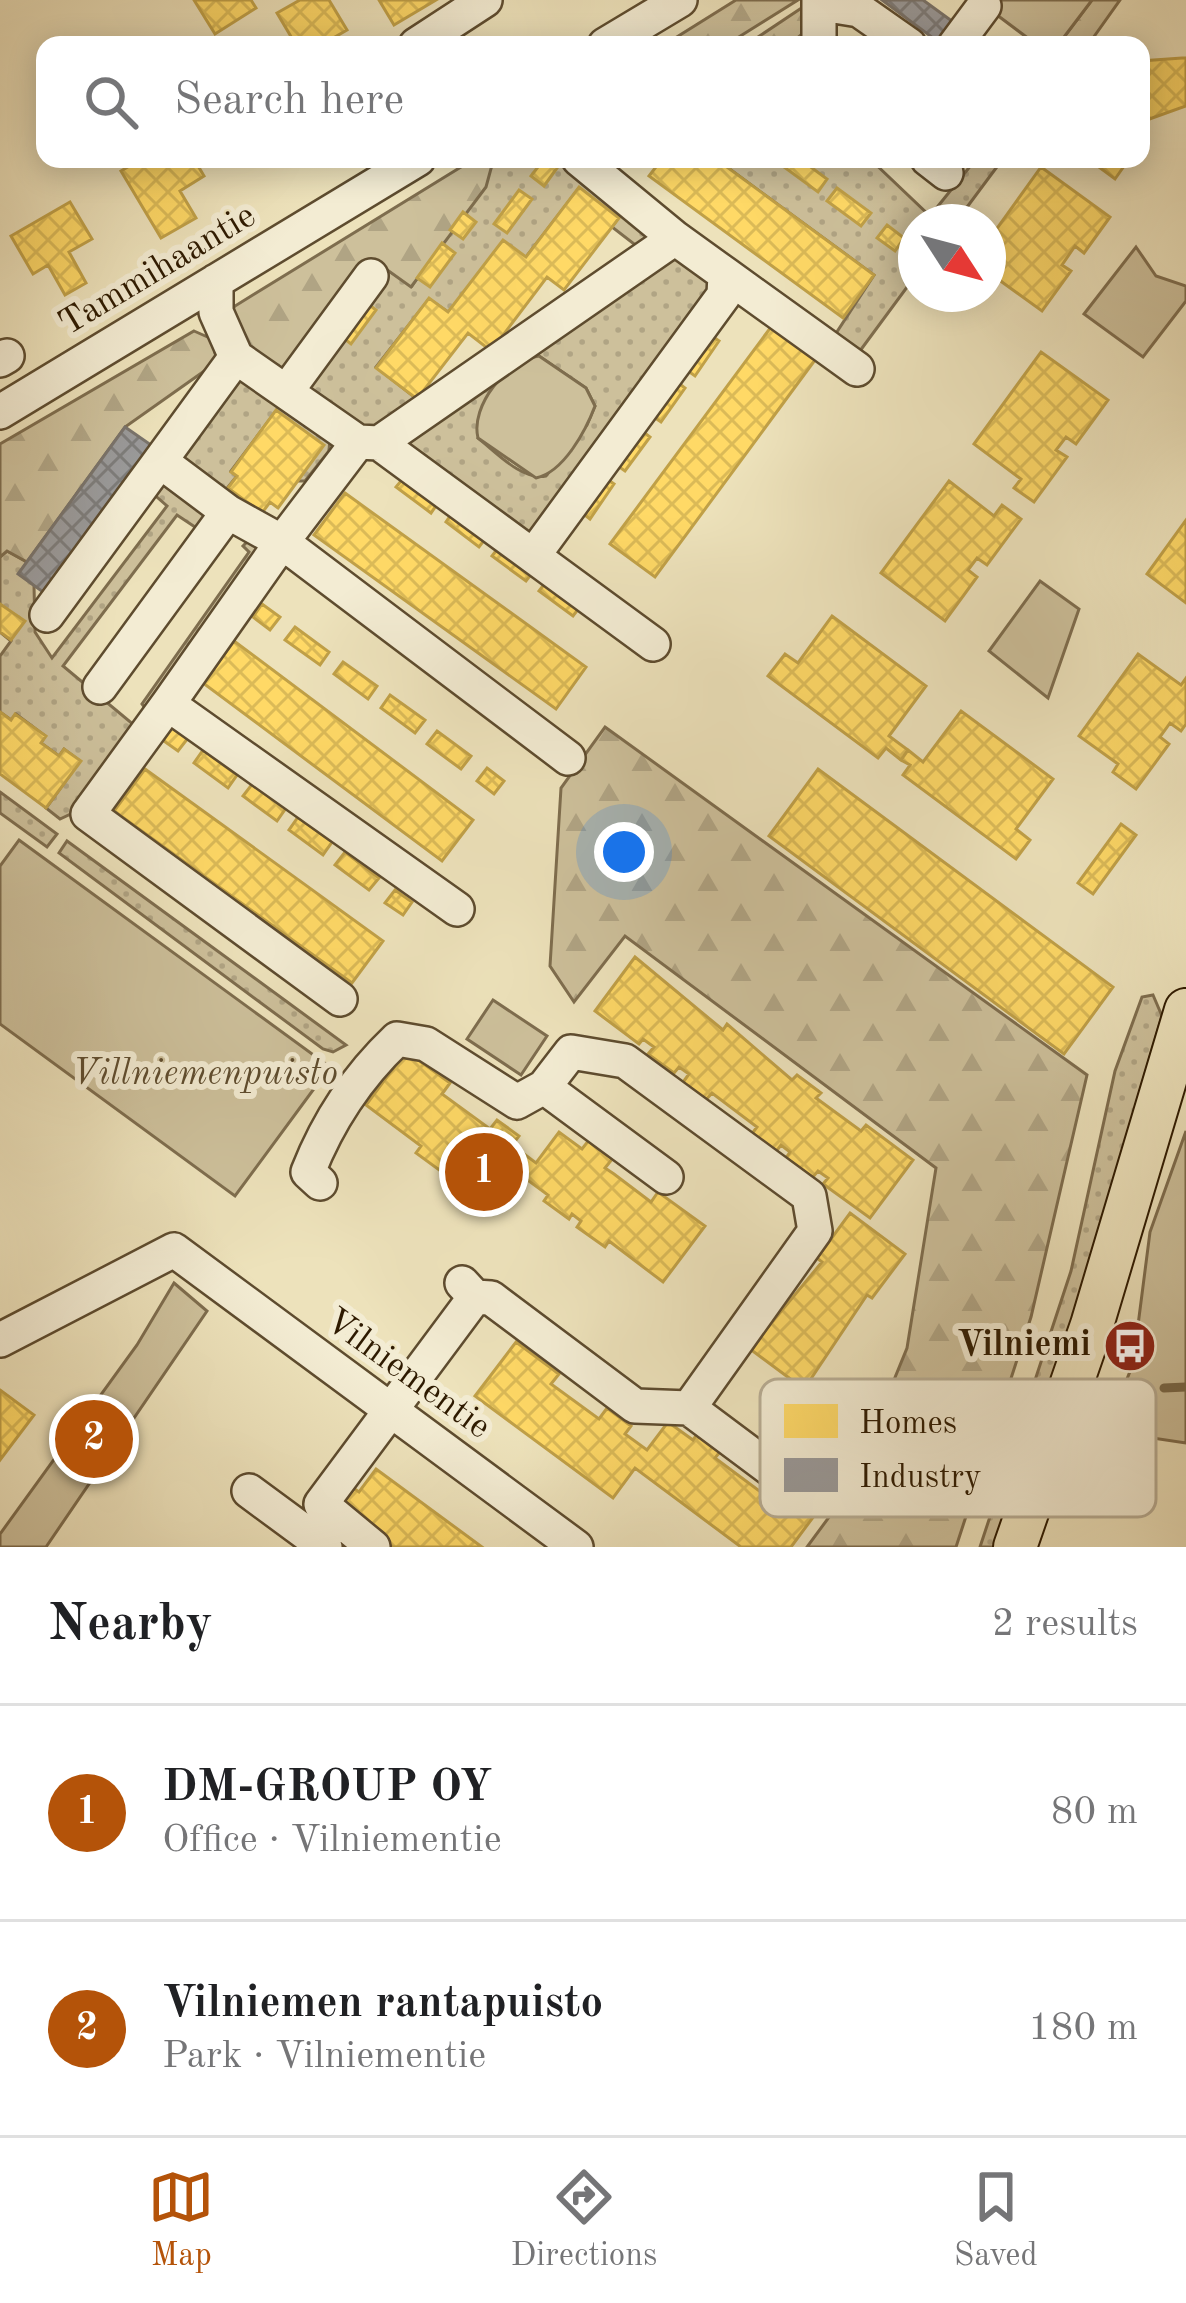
<!DOCTYPE html>
<html lang="en">
<head>
<meta charset="utf-8">
<style>
	body { margin:0; font-family:"Old Standard TT",serif; background:#f2f2f2; color:#202124 }
	.compass { position:absolute; left:898px; top:204px; width:108px; height:108px; border-radius:50%; background:#fff; box-shadow:0 6px 30px #0003; rotate:126deg }
	.you { position:absolute; left:624px; top:852px; width:42px; height:42px; margin:-30px; border:9px solid #fff; border-radius:50%; background:#1a73e8; box-shadow:0 0 0 18px #1a73e833 }
	.badge { display:grid; place-items:center; width:78px; height:78px; border-radius:50%; background:#b45309; color:#fff; font-size:39px; font-weight:700 }
	.pin { position:absolute; translate:-50% -50%; border:6px solid #fff; box-shadow:0 3px 12px #0006 }
	.list { margin:0; padding:0; list-style:none }
	h2 { display:flex; justify-content:space-between; align-items:center; height:156px; margin:0; padding:0 48px; font-size:51px }
	h2 small { font-size:39px; font-weight:400; color:#757577 }
	.list li { display:grid; grid-template-columns:78px 1fr auto; gap:36px; align-items:center; box-sizing:border-box; height:216px; padding:0 48px; border-top:3px solid #e0e0e0 }
	.list b { display:block; font-size:45px; white-space:nowrap }
	.list p { margin:0; font-size:39px; white-space:nowrap; color:#757577 }
	.list em { font-size:39px; font-style:normal; color:#757577 }
	.icon { flex:none; width:66px; height:66px; fill:none; stroke:currentColor; stroke-width:2; stroke-linecap:round; stroke-linejoin:round }
	.map { position:relative; flex:none; width:1186px; height:1547px; overflow:hidden }
	.search { position:absolute; background:#fff; box-shadow:0 6px 30px #0003; left:36px; right:36px; top:36px; height:132px; display:flex; align-items:center; gap:30px; box-sizing:border-box; padding:0 42px; border-radius:24px; color:#757577; font-size:45px }
	.sheet { height:588px; background:#fff }
	nav { display:flex; justify-content:space-around; align-items:center; box-sizing:border-box; height:168px; border-top:3px solid #e0e0e0; background:#fff; font-size:33px; color:#757577 }
	nav a { display:grid; justify-items:center; gap:6px }
	nav .on { color:#b45309 }
	.map>svg:first-child { display:block }
	.grass { fill:url(#grass-dots); stroke:#7e6d4e; stroke-width:3 }
	.forest { fill:url(#forest-firs); stroke:#7e6d4e; stroke-width:3 }
	.park { fill:#cdc09b; stroke:#7e6d4e; stroke-width:3 }
	.homes { fill:url(#homes-cross-hatch); stroke:#c0a047; stroke-width:3 }
	.industry { fill:url(#industry-cross-hatch); stroke:#79736b; stroke-width:3 }
	.lines { fill:none; stroke-linecap:round; stroke-linejoin:round }
	.stream { stroke:#7a694a; stroke-width:9 }
	.minor-casing { stroke:#5e4c2f; stroke-width:38 }
	.major-casing { stroke:#2e1a00; stroke-width:46 }
	.minor { stroke:#f3ecd3; stroke-width:33 }
	.major { stroke:#ede2bb; stroke-width:42 }
	.labels { text-anchor:middle; dominant-baseline:central; stroke-width:12; stroke-linejoin:round; paint-order:stroke }
	.street-label { font-size:36px; fill:#2e1a00; stroke:#f3ecd3 }
	.park-label { font-size:36px; font-style:italic; fill:#5e4c2e; stroke:#f3ecd3 }
	.poi-label { font-size:36px; font-weight:bold; fill:#2e1a00; stroke:#f3ecd3; text-anchor:end }
	.key { fill:#f3ecd3; stroke:#b8ad94; stroke-width:3 }
	.key-label { font-size:33px; fill:#2e1a00 }
</style>
</head>
<body>
<div class="map">
<svg width="1186" height="1547" viewBox="0 0 1186 1547">
	<defs>
		<pattern id="grass-dots" width="8" height="8" patternUnits="userSpaceOnUse" patternTransform="scale(3)"><rect width="8" height="8" fill="#cdc09b"/><path d="M2 2h.1M6 6h.1" fill="none" stroke="#b0a484" stroke-width="1.8" stroke-linecap="round"/></pattern>
		<pattern id="forest-firs" width="22" height="20" patternUnits="userSpaceOnUse" patternTransform="scale(3)"><rect width="22" height="20" fill="#cdc09b"/><path d="M5 1l3.5 6h-7zM16 11l3.5 6h-7z" fill="#b0a484"/></pattern>
		<pattern id="homes-cross-hatch" width="8" height="8" patternUnits="userSpaceOnUse" patternTransform="scale(3)"><rect width="8" height="8" fill="#ffd966"/><path d="M0 0l8 8M0 8l8-8" fill="none" stroke="#dbba57"/></pattern>
		<pattern id="industry-cross-hatch" width="8" height="8" patternUnits="userSpaceOnUse" patternTransform="scale(3)"><rect width="8" height="8" fill="#999"/><path d="M0 0l8 8M0 8l8-8" fill="none" stroke="#7d7c7a"/></pattern>
	</defs>
	<rect width="100%" height="100%" fill="#ede2bb"/>
	<filter id="stains"><feTurbulence type="fractalNoise" baseFrequency=".00167" numOctaves="4"/><feColorMatrix values="0 0 0 0 .2 0 0 0 0 .09 0 0 0 0 .02 0 0 0 .5 -.17"/></filter>
	<radialGradient id="worn" r=".72"><stop offset=".6" stop-color="#630" stop-opacity="0"/><stop offset="1" stop-color="#630" stop-opacity=".3"/></radialGradient>
	<!-- grass -->
	<path class="grass" d="M 488,159 L 569,159 L 651,225 L 647,254 L 612,227 L 618,218 L 579,188 L 526,257 L 448,312 L 429,299 L 376,367 L 417,399 L 398,427 L 361,428 L 299,383 L 383,267 L 412,286 L 492,166 Z
		M 716,159 L 870,159 L 930,216 L 976,159 L 991,164 L 1002,160 L 956,222 L 916,222 L 916,275 L 854,359 L 831,341 L 874,275 Z
		M 666,253 L 720,276 L 529,542 L 395,439 L 497,370 L 506,376 L 478,438 C 496,452 522,481 546,476 L 587,425 L 595,406 L 586,388 L 539,356 L 511,372 L 502,366 Z
		M 231,373 L 330,437 L 329,451 L 305,481 L 297,481 L 276,411 L 231,471 L 237,476 L 228,487 L 235,493 L 229,496 L 188,471 L 176,446 Z
		M 168,483 L 200,505 L 207,518 L 198,529 L 177,515 L 63,666 L 134,725 L 79,810 L 60,819 L 46,808 L 80,761 L 64,749 L 59,756 L 41,743 L 45,736 L 16,714 L 11,720 L 0,712 L 0,656 L 11,641 L 0,632 L 0,557 L 7,551 L 27,562 L 19,574 L 34,585 L 35,632 L 52,658 L 167,506 L 150,491 Z
		M 250,539 L 266,543 L 145,708 L 142,704 L 249,552 L 243,546 Z
		M 0,792 L 57,834 L 47,847 L 0,813 Z
		M 67,841 L 346,1045 L 333,1052 L 323,1049 L 59,853 Z
		M 1153,995 L 1162,1016 L 1066,1343 L 994,1547 L 980,1547 L 1071,1271 L 1115,1071 L 1142,997 Z"/>
	<!-- forest -->
	<path class="forest" d="M 736,0 L 798,0 L 726,45 L 664,45 Z
		M 1092,0 L 1120,0 L 1088,45 L 1058,45 Z
		M 809,3 L 813,25 L 789,45 L 746,45 Z
		M 474,159 L 488,159 L 492,165 L 486,187 L 411,287 L 379,264 L 286,376 L 246,348 L 228,316 L 235,306 Z
		M 194,331 L 212,339 L 217,362 L 125,427 L 27,562 L 7,551 L 0,557 L 0,444 Z
		M 605,727 L 1087,1075 L 1031,1317 L 956,1547 L 807,1547 L 849,1490 L 907,1348 L 936,1168 L 625,936 L 574,1002 L 550,966 L 561,788 Z"/>
	<!-- park -->
	<path class="park" d="M 977,0 L 1092,0 L 1058,45 L 1037,45 Z
		M 1136,247 L 1156,276 L 1186,286 L 1186,301 L 1143,357 L 1084,314 Z
		M 539,356 L 586,388 L 595,406 C 586,430 564,472 536,478 L 478,438 C 470,406 507,360 539,356 Z
		M 1040,581 L 1079,609 L 1048,698 L 989,651 Z
		M 19,840 L 330,1067 L 235,1196 L 0,1024 L 0,866 Z
		M 493,1000 L 547,1036 L 521,1075 L 467,1039 Z
		M 1186,1131 L 1186,1443 L 1106,1431 L 1133,1364 L 1150,1232 Z
		M 174,1283 L 207,1311 L 46,1547 L 0,1547 L 0,1534 L 137,1345 Z"/>
	<!-- homes -->
	<path class="homes" d="M 194,0 L 251,0 L 256,8 L 215,34 Z
		M 300,0 L 329,0 L 347,30 L 321,45 L 296,45 L 277,13 Z
		M 379,0 L 436,0 L 394,25 Z
		M 1182,58 L 1186,58 L 1186,106 L 1141,122 L 1141,61 Z
		M 141,159 L 194,159 L 204,176 L 180,191 L 196,218 L 161,238 L 121,171 Z
		M 544,159 L 557,168 L 544,186 L 531,176 Z
		M 662,159 L 716,159 L 874,275 L 843,318 L 649,176 Z
		M 790,159 L 800,159 L 827,179 L 818,192 L 784,167 Z
		M 1088,159 L 1129,159 L 1115,179 Z
		M 1041,167 L 1110,217 L 1084,253 L 1075,246 L 1062,265 L 1071,271 L 1042,311 L 988,272 L 988,241 Z
		M 579,187 L 619,218 L 564,290 L 547,277 L 491,351 L 468,333 L 417,399 L 376,368 L 429,298 L 448,312 L 503,240 L 526,257 Z
		M 837,188 L 871,213 L 861,226 L 827,201 Z
		M 519,190 L 532,199 L 507,233 L 494,224 Z
		M 70,202 L 92,239 L 69,252 L 86,283 L 65,295 L 48,265 L 33,274 L 11,236 Z
		M 463,212 L 476,222 L 463,239 L 450,230 Z
		M 887,225 L 904,238 L 895,251 L 877,238 Z
		M 442,243 L 455,253 L 430,287 L 417,278 Z
		M 363,300 L 376,310 L 351,344 L 338,334 Z
		M 771,327 L 815,360 L 655,577 L 610,544 Z
		M 706,332 L 719,341 L 695,376 L 681,366 Z
		M 1041,352 L 1108,400 L 1076,444 L 1066,437 L 1056,450 L 1067,457 L 1034,502 L 1014,488 L 1021,479 L 974,444 Z
		M 672,378 L 685,388 L 661,422 L 648,413 Z
		M 276,410 L 324,445 L 278,508 L 270,502 L 262,513 L 228,488 L 237,476 L 231,472 Z
		M 637,427 L 650,437 L 625,471 L 612,462 Z
		M 406,475 L 440,500 L 431,513 L 396,487 Z
		M 601,475 L 614,484 L 590,519 L 577,509 Z
		M 949,481 L 994,516 L 1002,505 L 1021,519 L 987,565 L 977,558 L 968,570 L 977,577 L 945,621 L 881,573 Z
		M 345,493 L 586,667 L 556,709 L 314,535 Z
		M 455,509 L 489,534 L 479,547 L 446,522 Z
		M 1186,520 L 1186,603 L 1147,574 Z
		M 502,543 L 536,568 L 526,581 L 492,556 Z
		M 549,578 L 583,603 L 573,616 L 539,591 Z
		M 0,604 L 25,621 L 11,640 L 0,632 Z
		M 262,604 L 280,617 L 270,630 L 253,617 Z
		M 832,616 L 926,686 L 889,736 L 908,750 L 901,760 L 886,748 L 878,758 L 768,676 L 785,654 L 798,663 Z
		M 295,627 L 329,652 L 320,665 L 285,640 Z
		M 234,641 L 473,820 L 442,861 L 203,683 Z
		M 1138,654 L 1181,685 L 1186,678 L 1186,724 L 1181,731 L 1170,723 L 1160,737 L 1169,744 L 1136,789 L 1113,772 L 1118,764 L 1079,736 Z
		M 343,662 L 377,686 L 368,699 L 334,674 Z
		M 390,695 L 425,720 L 415,733 L 381,708 Z
		M 961,711 L 1053,779 L 1016,829 L 1030,840 L 1016,859 L 903,775 L 910,765 L 901,760 L 908,750 L 923,762 Z
		M 0,712 L 11,720 L 15,714 L 46,736 L 41,743 L 59,756 L 64,749 L 81,761 L 46,808 L 0,774 Z
		M 171,726 L 188,738 L 178,751 L 161,739 Z
		M 437,731 L 471,756 L 461,769 L 427,744 Z
		M 203,750 L 237,775 L 228,788 L 194,763 Z
		M 487,768 L 504,781 L 494,794 L 477,781 Z
		M 145,769 L 383,941 L 352,983 L 114,811 Z
		M 818,769 L 1113,987 L 1064,1054 L 769,836 Z
		M 253,783 L 286,808 L 277,821 L 243,796 Z
		M 298,817 L 332,842 L 323,855 L 289,830 Z
		M 1121,824 L 1136,835 L 1093,894 L 1078,883 Z
		M 345,852 L 379,878 L 369,890 L 335,865 Z
		M 395,890 L 412,902 L 403,915 L 385,903 Z
		M 635,957 L 723,1030 L 727,1024 L 792,1080 L 797,1075 L 821,1093 L 816,1098 L 861,1131 L 866,1125 L 913,1160 L 870,1218 L 823,1184 L 828,1178 L 818,1171 L 812,1178 L 786,1158 L 790,1152 L 781,1145 L 775,1153 L 751,1135 L 757,1127 L 712,1093 L 704,1102 L 681,1085 L 689,1074 L 679,1067 L 674,1073 L 648,1054 L 654,1047 L 643,1039 L 639,1044 L 595,1011 Z
		M 406,1051 L 450,1083 L 442,1094 L 490,1129 L 497,1120 L 519,1136 L 512,1145 L 536,1163 L 559,1132 L 582,1149 L 589,1140 L 613,1158 L 605,1168 L 614,1174 L 651,1202 L 658,1192 L 705,1226 L 663,1282 L 609,1241 L 605,1247 L 577,1227 L 581,1221 L 572,1214 L 569,1219 L 544,1201 L 548,1195 L 525,1178 L 503,1209 L 479,1191 L 476,1196 L 446,1167 L 442,1172 L 416,1153 L 421,1146 L 366,1105 Z
		M 850,1213 L 905,1254 L 872,1298 L 867,1295 L 804,1389 L 750,1349 L 822,1262 L 817,1258 Z
		M 516,1342 L 559,1374 L 551,1384 L 599,1419 L 607,1408 L 631,1426 L 625,1434 L 647,1450 L 668,1422 L 693,1440 L 699,1431 L 723,1448 L 715,1458 L 762,1493 L 770,1483 L 814,1516 L 791,1547 L 741,1547 L 635,1468 L 613,1498 L 475,1396 Z
		M 0,1390 L 34,1415 L 0,1460 Z
		M 376,1469 L 482,1547 L 393,1547 L 338,1506 L 352,1487 L 359,1492 Z"/>
	<!-- industry -->
	<path class="industry" d="M 882,0 L 923,0 L 956,24 L 941,44 Z
		M 125,427 L 151,445 L 43,592 L 18,574 Z"/>
	<g class="lines">
		<!-- stream -->
		<path class="stream" d="M 1164,1388 L 1186,1387"/>
		<!-- minor casing -->
		<g class="minor-casing">
			<path id="minor" d="M 822,4 L 859,10 L 909,45
				M 416,45 L 485,0
				M 605,45 L 680,0
				M 819,45 L 819,0
				M 955,45 L 984,6
				M 579,159 L 675,238
				M 928,159 L 946,173
				M 725,274 L 857,369
				M 216,281 L 216,312 L 236,357 L 160,461 L 228,512 L 282,542 L 358,442 L 379,443 L 675,238 L 725,274 L 724,295 L 533,556 L 653,644
				M 236,357 L 358,442
				M 0,360 L 7,356
				M 286,392 L 371,276
				M 0,412 L 418,159
				M 379,443 L 533,556
				M 47,615 L 160,461
				M 100,687 L 228,512
				M 168,704 L 88,814 L 340,999
				M 457,909 L 168,704 L 282,542 L 568,758
				M 320,1183 L 308,1172 C 328,1121 358,1076 397,1039 L 426,1044 L 517,1102 L 544,1087
				M 462,1283 L 475,1297 L 491,1298 L 635,1406 L 689,1408 L 815,1231 L 809,1196 L 625,1061 L 571,1052 L 544,1087 L 666,1177
				M 0,1340 L 174,1250 L 576,1547
				M 689,1408 L 772,1470
				M 249,1491 L 325,1547
				M 373,1547 L 321,1504 L 475,1297"/>
		</g>
		<!-- major casing -->
		<g class="major-casing">
			<path id="major" d="M 1015,1547 L 1092,1325 L 1186,1010"/>
		</g>
		<!-- minor -->
		<use href="#minor" class="minor"/>
		<!-- major -->
		<use href="#major" class="major"/>
	</g>
	<!-- icons -->
	<defs>
		<g id="bus-disc" transform="scale(2.7)"><circle r="9.5" fill="#8f2418" stroke="#f3ecd3"/><path d="M-5-6H5V4H4V6H2V4H-2V6H-4V4H-5ZM-3.5-4V0h7V-4ZM-3.5 1.2v1.5H-2V1.2ZM2 1.2v1.5H3.5V1.2Z" fill="#fff"/></g>
	</defs>
	<g fill-rule="evenodd">
		<use href="#bus-disc" x="1130" y="1346"/>
	</g>
	<g class="labels">
		<!-- street labels -->
		<g class="street-label">
			<text transform="translate(158 271) rotate(-31)">Tammihaantie</text>
			<text transform="translate(407 1375) rotate(36)">Vilniementie</text>
		</g>
		<!-- park labels -->
		<g class="park-label">
			<text x="205" y="1075">Villniemenpuisto</text>
		</g>
		<!-- poi labels -->
		<g class="poi-label">
			<text x="1091" y="1346">Vilniemi</text>
		</g>
	</g>
	<!-- legend -->
	<rect x="760" y="1379" width="396" height="138" rx="18" class="key"/>
	<rect x="784" y="1404" width="54" height="34" fill="#ffd966"/>
	<rect x="784" y="1458" width="54" height="34" fill="#999"/>
	<g class="key-label">
		<text x="859" y="1433">Homes</text>
		<text x="859" y="1487">Industry</text>
	</g>
	<rect width="100%" height="100%" filter="url(#stains)"/>
	<rect width="100%" height="100%" fill="url(#worn)"/>
</svg>
<svg class="compass" viewBox="-18 -18 36 36"><path d="M0-13l5 13h-10z" fill="#e53935"/><path d="M0 13l5-13h-10z" fill="#757577"/></svg>
<div class="you"></div>
<div class="pin badge" style="left:484px;top:1172px">1</div>
<div class="pin badge" style="left:94px;top:1439px">2</div>
<div class="search"><svg class="icon" aria-label="search" viewBox="0 0 24 24"><circle cx="10" cy="10" r="6"/><path d="M15 15l6 6"/></svg>Search here</div>
</div>
<section class="sheet">
<h2>Nearby<small>2 results</small></h2>
<ul class="list">
<li><span class="badge">1</span><div><b>DM-GROUP OY</b><p>Office · Vilniementie</p></div><em>80 m</em></li>
<li><span class="badge">2</span><div><b>Vilniemen rantapuisto</b><p>Park · Vilniementie</p></div><em>180 m</em></li>
</ul>
</section>
<nav>
<a class="on"><svg class="icon" aria-label="map" viewBox="0 0 24 24"><path d="M3 6l6-2 6 2 6-2v14l-6 2-6-2-6 2zM9 4v14M15 6v14"/></svg>Map</a>
<a><svg class="icon" aria-label="directions" viewBox="0 0 24 24"><path d="M12 3l9 9-9 9-9-9zM9 14v-3h6M13 9l2 2-2 2"/></svg>Directions</a>
<a><svg class="icon" aria-label="saved" viewBox="0 0 24 24"><path d="M7 4h10v16l-5-4-5 4z"/></svg>Saved</a>
</nav>
</body>
</html>
